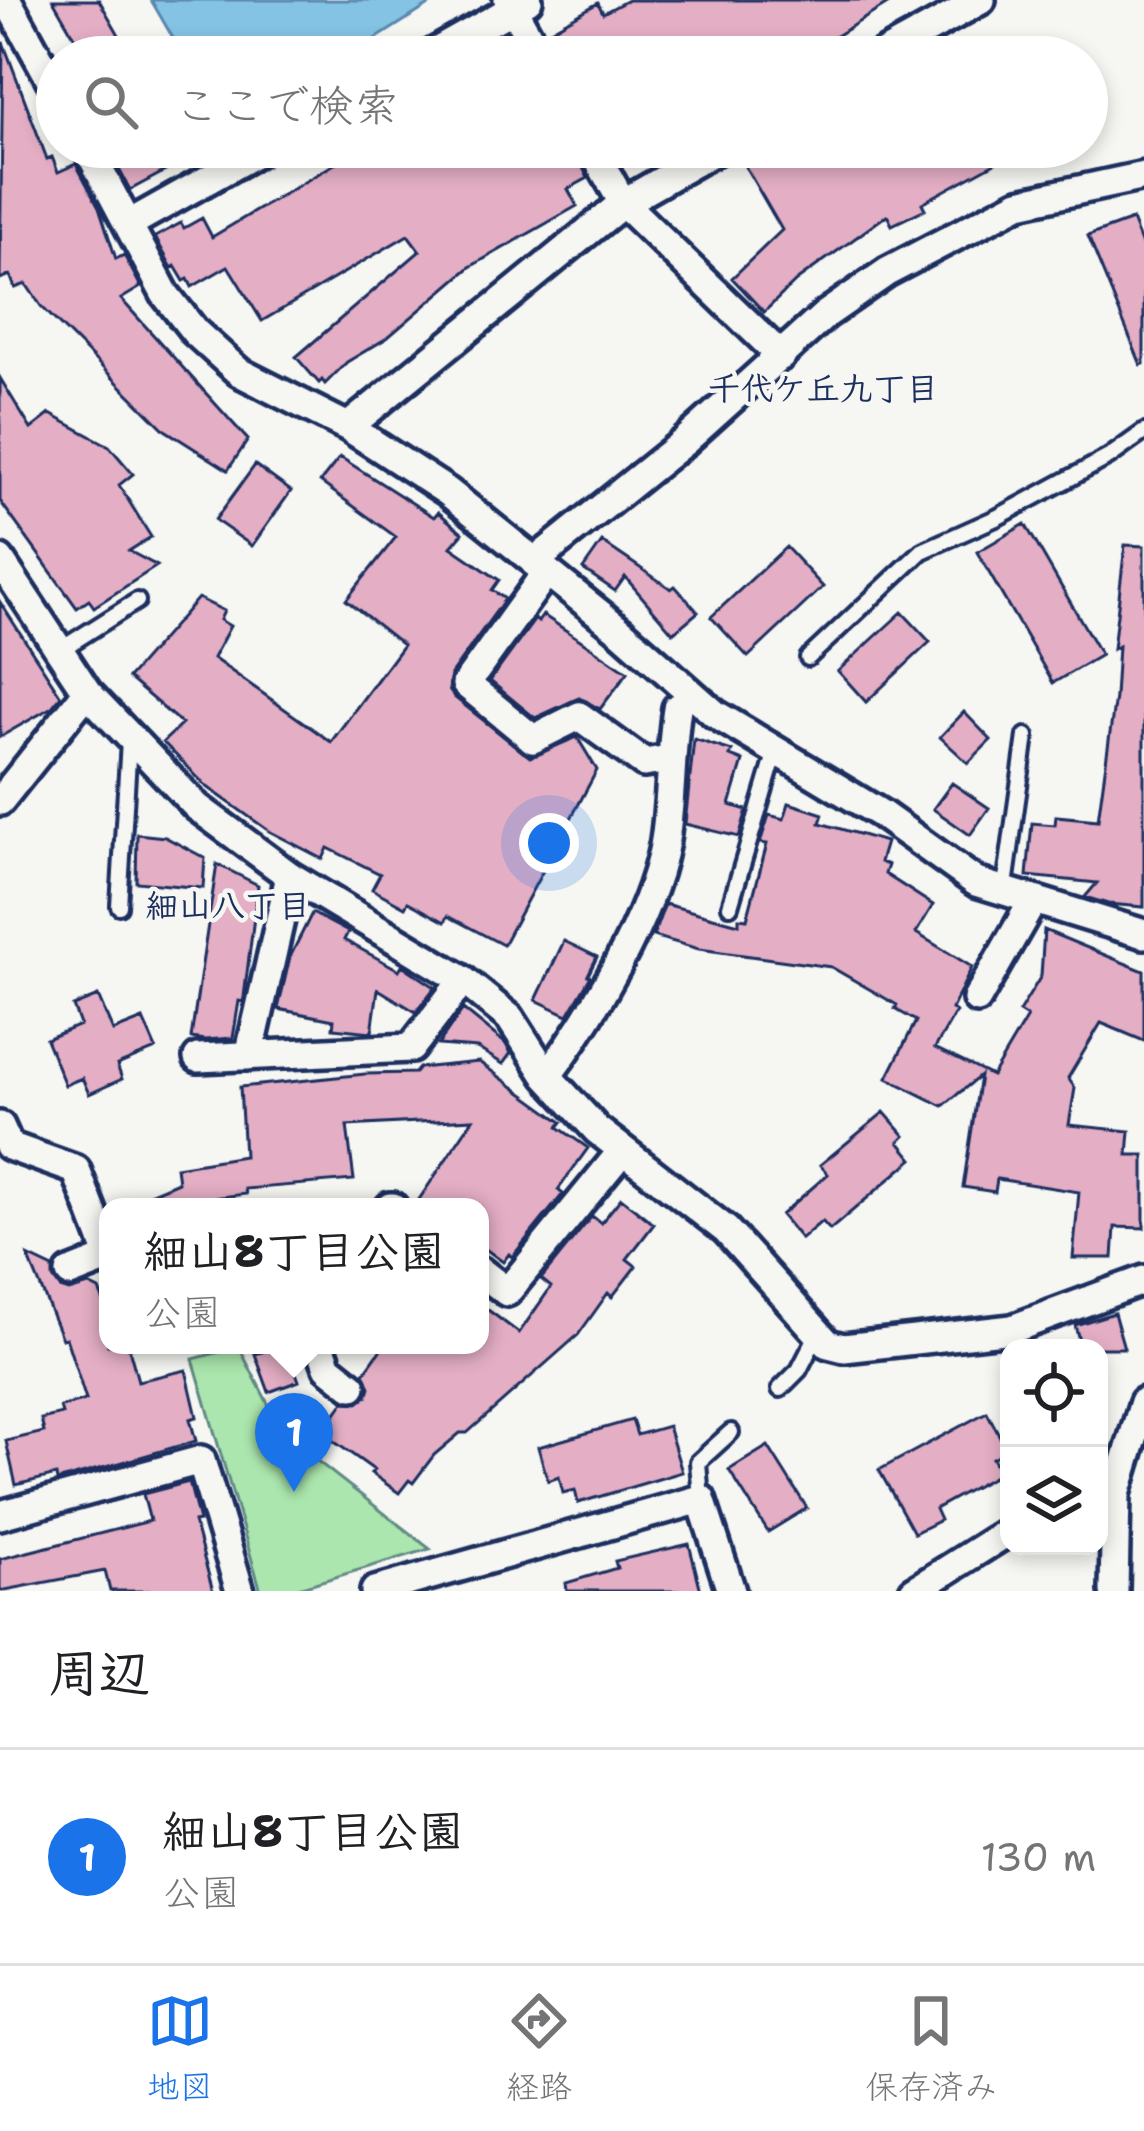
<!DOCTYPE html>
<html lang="ja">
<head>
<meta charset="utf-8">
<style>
	body { margin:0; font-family:"Shantell Sans","Klee One",sans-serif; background:#f2f2f2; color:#202124 }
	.controls { position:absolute; right:36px; bottom:36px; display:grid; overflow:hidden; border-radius:24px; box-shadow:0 6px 18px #0003 }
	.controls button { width:108px; height:108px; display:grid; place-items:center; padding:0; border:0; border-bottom:3px solid #e0e0e0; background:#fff; color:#202124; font:60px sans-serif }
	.you { position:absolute; left:549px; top:843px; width:42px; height:42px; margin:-30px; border:9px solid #fff; border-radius:50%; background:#1a73e8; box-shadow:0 0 0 18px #1a73e833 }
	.badge { display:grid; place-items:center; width:78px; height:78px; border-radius:50%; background:#1a73e8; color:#fff; font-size:39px; font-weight:700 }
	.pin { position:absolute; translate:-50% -99px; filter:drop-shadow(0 3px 6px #0008) }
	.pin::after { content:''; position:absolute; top:63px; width:42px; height:36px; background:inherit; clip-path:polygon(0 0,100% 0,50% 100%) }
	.popup { position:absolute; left:99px; top:1198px; width:390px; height:156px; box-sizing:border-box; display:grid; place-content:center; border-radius:24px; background:#fff; filter:drop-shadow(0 3px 9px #0005); font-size:39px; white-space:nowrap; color:#757577 }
	.popup b { font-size:45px; color:#202124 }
	.popup::after { content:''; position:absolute; left:50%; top:100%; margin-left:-24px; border:24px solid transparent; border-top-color:#fff }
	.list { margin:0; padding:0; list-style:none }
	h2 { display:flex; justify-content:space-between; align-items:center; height:156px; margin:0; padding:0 48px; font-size:51px }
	h2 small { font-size:39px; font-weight:400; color:#757577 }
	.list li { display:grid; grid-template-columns:78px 1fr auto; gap:36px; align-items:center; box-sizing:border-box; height:216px; padding:0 48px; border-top:3px solid #e0e0e0 }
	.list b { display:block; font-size:45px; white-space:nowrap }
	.list p { margin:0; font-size:39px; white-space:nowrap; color:#757577 }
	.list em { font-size:39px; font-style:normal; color:#757577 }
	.icon { flex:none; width:66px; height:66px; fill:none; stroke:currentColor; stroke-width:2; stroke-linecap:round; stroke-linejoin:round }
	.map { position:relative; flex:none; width:1144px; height:1591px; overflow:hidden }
	.search { position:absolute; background:#fff; box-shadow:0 6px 18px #0003; left:36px; right:36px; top:36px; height:132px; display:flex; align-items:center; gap:30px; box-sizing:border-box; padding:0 42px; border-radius:66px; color:#757577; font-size:45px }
	.sheet { height:372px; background:#fff }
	nav { display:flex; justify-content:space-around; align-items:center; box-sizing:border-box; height:168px; border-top:3px solid #e0e0e0; background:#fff; font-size:33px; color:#757577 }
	nav a { display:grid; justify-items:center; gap:6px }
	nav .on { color:#1a73e8 }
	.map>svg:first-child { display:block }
	.green { fill:#aae6ad; stroke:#628a86; stroke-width:3 }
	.water { fill:#84c3e4; stroke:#5a88ae; stroke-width:3 }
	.building { fill:#e4aec5; stroke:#1b2f5e; stroke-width:3 }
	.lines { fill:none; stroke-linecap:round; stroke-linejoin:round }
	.service-casing { stroke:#1b2f5e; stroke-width:22 }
	.minor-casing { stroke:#1b2f5e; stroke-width:36 }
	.service { stroke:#f6f6f2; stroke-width:14 }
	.minor { stroke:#f6f6f2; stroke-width:27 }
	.labels { text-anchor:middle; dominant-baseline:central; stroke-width:9; stroke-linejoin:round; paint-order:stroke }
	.neighbourhood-label { font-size:33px; font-weight:bold; fill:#1b2f5e; stroke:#f6f6f2 }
</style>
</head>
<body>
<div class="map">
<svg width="1144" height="1591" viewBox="0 0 1144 1591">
	<rect width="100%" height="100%" fill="#f6f6f2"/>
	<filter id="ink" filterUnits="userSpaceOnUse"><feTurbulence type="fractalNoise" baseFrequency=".00833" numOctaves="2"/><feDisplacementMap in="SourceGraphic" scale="24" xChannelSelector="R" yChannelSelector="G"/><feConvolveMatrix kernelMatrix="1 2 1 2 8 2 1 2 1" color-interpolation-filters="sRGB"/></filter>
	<g filter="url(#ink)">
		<!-- green -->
		<path class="green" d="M 239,1347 L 284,1435 L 430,1549 L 288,1591 L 261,1591 L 193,1359 Z"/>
		<!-- water -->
		<path class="water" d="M 151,0 L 437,0 L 347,57 L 184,57 Z"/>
		<!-- building -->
		<path class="building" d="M 53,0 L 99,0 L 122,40 L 86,57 Z
			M 628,0 L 894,0 L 802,57 L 791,57 L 786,47 L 766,57 L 558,57 L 547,32 L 598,3 L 603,13 Z
			M 3,42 L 47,159 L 52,157 L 58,172 L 76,164 L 99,207 L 116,259 L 124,255 L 141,287 L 121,299 L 248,440 L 228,470 L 165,430 L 41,306 L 26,284 L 15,288 L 10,275 L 0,279 Z
			M 117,147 L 210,147 L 130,190 L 109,150 Z
			M 363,147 L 573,147 L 588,178 L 568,189 L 577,206 L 470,267 L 387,338 L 347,362 L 325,384 L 322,380 L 319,383 L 296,357 L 420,251 L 408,235 L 262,321 L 228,266 L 192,287 L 188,279 L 184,281 L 175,266 L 172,268 L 155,237 L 181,223 L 184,228 L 202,218 L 212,237 Z
			M 767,147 L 1024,147 L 922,203 L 925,209 L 892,225 L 887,215 L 796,281 L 764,312 L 732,278 L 782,230 L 742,161 Z
			M 1132,220 L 1144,250 L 1144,364 L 1141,365 L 1088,236 Z
			M 0,378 L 31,429 L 50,414 L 109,446 L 133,474 L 119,485 L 151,537 L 129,551 L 157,566 L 94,607 L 89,600 L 77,608 L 0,501 Z
			M 340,457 L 434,517 L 438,512 L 463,533 L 451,547 L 499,580 L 492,590 L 505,599 L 451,674 L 449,690 L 454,697 L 530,757 L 577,737 L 597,770 L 503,945 L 448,916 L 445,922 L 408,902 L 405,907 L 372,889 L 380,874 L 328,848 L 323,859 L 269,831 L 206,786 L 163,742 L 182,724 L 128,678 L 198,598 L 224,611 L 220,620 L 230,626 L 213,658 L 331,742 L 403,645 L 346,600 L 396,537 L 320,482 Z
			M 255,465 L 291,491 L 252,546 L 215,520 Z
			M 1025,524 L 1101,655 L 1053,683 L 977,552 Z
			M 602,542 L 671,589 L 675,586 L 698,612 L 673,633 L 625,577 L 615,591 L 583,569 Z
			M 1125,545 L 1144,546 L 1144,907 L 1108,904 L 1085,897 L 1097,883 L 1027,876 L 1032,823 L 1055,825 L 1056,816 L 1098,820 L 1115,697 L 1118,646 L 1113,649 Z
			M 786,547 L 823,587 L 748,657 L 711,617 Z
			M 0,602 L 61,696 L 52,707 L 0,737 Z
			M 902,612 L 930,642 L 866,702 L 838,671 Z
			M 543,615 L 628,672 L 600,709 L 579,698 L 535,718 L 490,681 L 535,619 L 538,622 Z
			M 964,712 L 991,740 L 968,763 L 940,737 Z
			M 694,739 L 732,751 L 730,756 L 743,761 L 730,805 L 747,810 L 739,837 L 685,824 Z
			M 952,783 L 989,808 L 970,835 L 933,809 Z
			M 789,803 L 823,814 L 820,823 L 886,842 L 880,862 L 888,865 L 885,874 L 933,905 L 916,933 L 972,967 L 952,1009 L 956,1012 L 935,1048 L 992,1076 L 1027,1017 L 1019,1012 L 1041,976 L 1044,930 L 1144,971 L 1144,1041 L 1101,1023 L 1068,1078 L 1075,1088 L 1069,1125 L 1130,1131 L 1128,1155 L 1144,1155 L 1144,1228 L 1115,1227 L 1113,1258 L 1073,1258 L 1079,1192 L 997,1179 L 995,1192 L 963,1187 L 980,1076 L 943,1106 L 887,1078 L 916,1021 L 895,1009 L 897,1005 L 831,967 L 699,949 L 653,936 L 665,904 L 739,924 L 739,918 L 747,919 L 767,844 L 760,843 L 769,815 L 784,819 Z
			M 137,834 L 165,837 L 205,858 L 203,888 L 136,882 Z
			M 217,864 L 258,885 L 244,997 L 243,1002 L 239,1001 L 233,1038 L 205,1040 L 191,1038 Z
			M 312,913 L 348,932 L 344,940 L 399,970 L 402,965 L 435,987 L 416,1012 L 378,989 L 372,1032 L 333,1028 L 334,1020 L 278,1009 L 290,957 Z
			M 564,941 L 597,957 L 588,975 L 591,976 L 568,1015 L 536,1000 Z
			M 98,996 L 113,1031 L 143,1019 L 156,1049 L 117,1065 L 122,1079 L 89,1094 L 82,1078 L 65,1085 L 46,1039 L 80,1025 L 73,1006 Z
			M 463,1009 L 505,1043 L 511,1053 L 503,1064 L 477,1048 L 438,1045 Z
			M 479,1062 L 562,1122 L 558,1127 L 588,1148 L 558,1190 L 563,1194 L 512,1257 L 509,1254 L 503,1262 L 480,1245 L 480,1207 L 414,1207 L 473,1119 L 347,1126 L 354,1180 L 245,1189 L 246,1194 L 212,1198 L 214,1207 L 119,1207 L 178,1182 L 176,1167 L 244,1156 L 240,1087 L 365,1074 L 415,1073 L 419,1068 Z
			M 884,1112 L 905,1136 L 899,1142 L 913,1159 L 830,1230 L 822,1221 L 801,1239 L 781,1215 L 828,1174 L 820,1165 Z
			M 621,1198 L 654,1224 L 627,1259 L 636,1266 L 612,1297 L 608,1293 L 578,1335 L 467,1433 L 460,1433 L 434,1455 L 413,1483 L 409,1480 L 399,1493 L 371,1473 L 374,1470 L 322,1433 L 344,1402 L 358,1403 L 367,1396 L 370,1387 L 364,1373 L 384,1345 L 480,1345 L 480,1304 L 519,1333 L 551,1287 L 541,1279 L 592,1216 L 601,1223 Z
			M 28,1256 L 53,1268 L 53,1278 L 60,1288 L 69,1291 L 89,1285 L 99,1290 L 108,1311 L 108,1345 L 128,1345 L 138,1381 L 186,1370 L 197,1417 L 190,1419 L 196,1441 L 57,1481 L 56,1475 L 16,1485 L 6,1441 L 44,1432 L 41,1419 L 62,1414 L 60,1407 L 86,1400 L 66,1338 L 62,1339 Z
			M 1114,1313 L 1124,1348 L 1081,1348 L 1075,1325 Z
			M 286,1345 L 299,1381 L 269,1392 L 255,1354 Z
			M 987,1412 L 1007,1450 L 992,1458 L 1000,1473 L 935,1509 L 940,1520 L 914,1533 L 879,1470 Z
			M 632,1420 L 637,1435 L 668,1426 L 682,1472 L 578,1503 L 575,1490 L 563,1493 L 559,1477 L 548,1481 L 538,1447 Z
			M 768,1446 L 807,1508 L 768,1532 L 729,1470 Z
			M 189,1482 L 199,1521 L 194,1522 L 213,1591 L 110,1591 L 105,1571 L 0,1591 L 0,1559 L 150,1521 L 143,1494 Z
			M 689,1544 L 701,1591 L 567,1591 L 566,1583 L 617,1568 L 615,1561 Z"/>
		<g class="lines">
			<!-- service casing -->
			<g class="service-casing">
				<path id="service" d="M 60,650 L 137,601
					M 808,658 L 922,551 L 998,517 L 1109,457 L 1144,432
					M 1004,893 L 1026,736
					M 119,906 L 129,741
					M 730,906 L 776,751
					M 780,1389 L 799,1370 L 817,1335
					M 701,1499 L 698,1462 L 731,1432"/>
			</g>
			<!-- minor casing -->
			<g class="minor-casing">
				<path id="minor" d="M 7,0 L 57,91
					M 508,0 L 540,57
					M 427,57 L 528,0
					M 878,57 L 981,0
					M 87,147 L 165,294 L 195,332 L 239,372 L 348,427 L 448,492 L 621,631 L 715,714 L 881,814 L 976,882 L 1144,934
					M 591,147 L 623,203 L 781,356
					M 129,224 L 266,147
					M 348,427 L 623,203 L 721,147
					M 0,560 L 87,692 L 197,807 L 290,876 L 463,980 L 510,1018 L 547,1076 L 597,1130 L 726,1230 L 828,1344 L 844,1348 L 1012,1329 L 1144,1280
					M 534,562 L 685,441 L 825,315 L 887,272 L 1019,203 L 1144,176
					M 545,574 L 466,684 L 533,739 L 579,716 L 644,763 L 669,759
					M 0,801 L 87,692
					M 977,999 L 1033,901
					M 249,1056 L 290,876
					M 198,1058 L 411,1048 L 463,980
					M 547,1076 C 592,1017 650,918 664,846 C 672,802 670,753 677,708
					M 0,1126 L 9,1146 L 76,1170 L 108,1253
					M 390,1207 L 393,1207
					M 480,1271 L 507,1292 L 622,1151
					M 70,1273 L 108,1258
					M 320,1345 L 328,1367 L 352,1386
					M 0,1515 L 201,1460 L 240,1591
					M 375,1591 L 701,1499 L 731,1591
					M 914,1591 L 1009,1531
					M 1114,1591 L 1116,1494 L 1144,1402"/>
			</g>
			<!-- service -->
			<use href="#service" class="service"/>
			<!-- minor -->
			<use href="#minor" class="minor"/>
		</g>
	</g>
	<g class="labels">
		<!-- neighbourhood labels -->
		<g class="neighbourhood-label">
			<text x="823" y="388">千代ケ丘九丁目</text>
			<text x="228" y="905">細山八丁目</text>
		</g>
	</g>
</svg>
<div class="controls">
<button><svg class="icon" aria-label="locate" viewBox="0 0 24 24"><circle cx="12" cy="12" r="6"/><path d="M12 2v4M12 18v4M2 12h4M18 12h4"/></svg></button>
<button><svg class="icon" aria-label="layers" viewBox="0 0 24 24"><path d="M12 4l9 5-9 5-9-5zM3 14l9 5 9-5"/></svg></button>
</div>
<div class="you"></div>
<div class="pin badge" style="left:294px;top:1492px">1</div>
<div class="popup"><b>細山8丁目公園</b>公園</div>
<div class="search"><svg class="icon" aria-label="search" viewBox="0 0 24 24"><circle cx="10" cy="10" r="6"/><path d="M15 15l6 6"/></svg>ここで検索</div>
</div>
<section class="sheet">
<h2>周辺<small></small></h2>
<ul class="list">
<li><span class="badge">1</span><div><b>細山8丁目公園</b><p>公園</p></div><em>130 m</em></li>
</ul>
</section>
<nav>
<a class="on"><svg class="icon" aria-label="map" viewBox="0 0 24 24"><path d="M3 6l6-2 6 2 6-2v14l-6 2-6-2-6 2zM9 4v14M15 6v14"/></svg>地図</a>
<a><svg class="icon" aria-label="directions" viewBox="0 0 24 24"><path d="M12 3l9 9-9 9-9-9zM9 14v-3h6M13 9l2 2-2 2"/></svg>経路</a>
<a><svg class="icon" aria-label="saved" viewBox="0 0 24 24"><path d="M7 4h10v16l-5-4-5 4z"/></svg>保存済み</a>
</nav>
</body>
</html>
